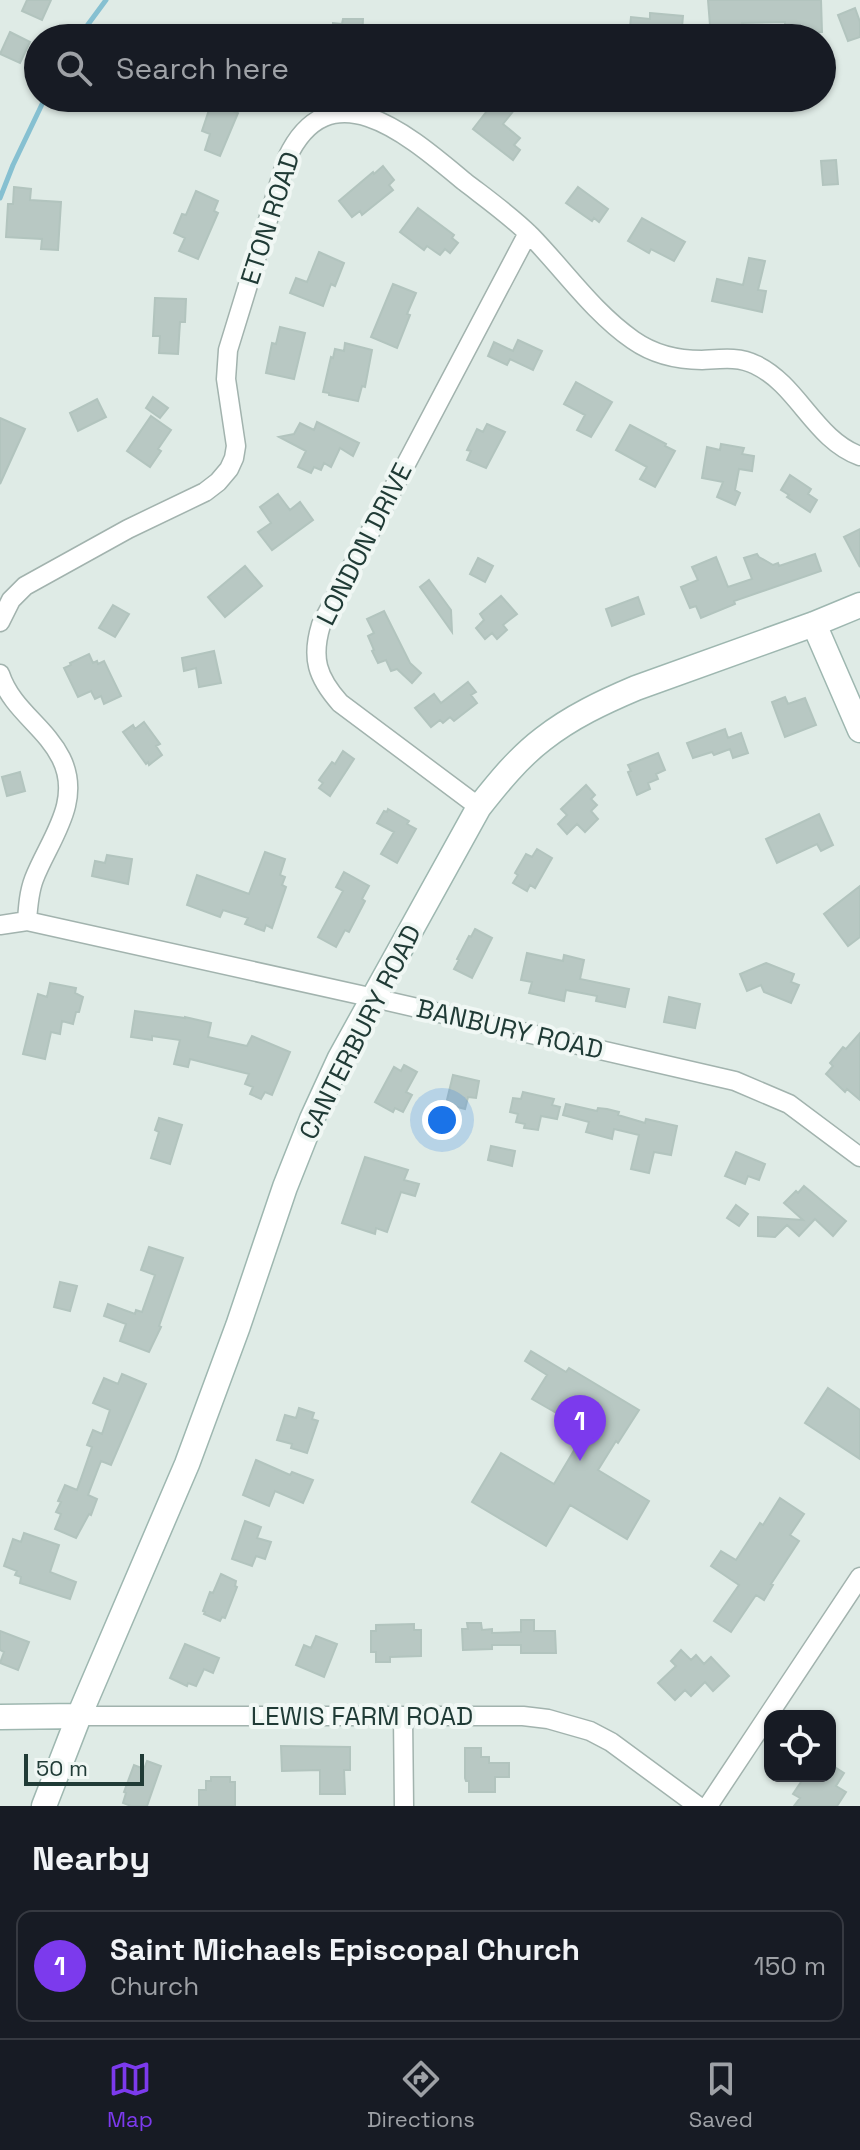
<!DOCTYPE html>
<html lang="en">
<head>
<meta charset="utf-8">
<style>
	body { margin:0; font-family:"Space Grotesk",sans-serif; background:#20242c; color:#f1f3f6 }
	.controls { position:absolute; right:24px; bottom:24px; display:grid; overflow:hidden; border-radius:16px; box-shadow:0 2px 6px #0004 }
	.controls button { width:72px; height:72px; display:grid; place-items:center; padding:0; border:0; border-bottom:2px solid #363941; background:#171b24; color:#f1f3f6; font:40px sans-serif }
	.scale { position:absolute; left:24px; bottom:20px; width:120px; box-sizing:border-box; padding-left:8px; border:4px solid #203b36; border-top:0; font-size:22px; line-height:28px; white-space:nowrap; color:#203b36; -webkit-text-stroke:6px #f0f7f4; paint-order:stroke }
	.you { position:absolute; left:442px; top:1120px; width:28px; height:28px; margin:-20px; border:6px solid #fff; border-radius:50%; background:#1a73e8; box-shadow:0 0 0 12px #1a73e833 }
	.badge { display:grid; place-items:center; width:52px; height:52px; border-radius:50%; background:#7c3aed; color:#fff; font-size:26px; font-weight:700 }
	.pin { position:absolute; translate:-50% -66px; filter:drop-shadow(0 2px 4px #0008) }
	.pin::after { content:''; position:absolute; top:42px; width:28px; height:24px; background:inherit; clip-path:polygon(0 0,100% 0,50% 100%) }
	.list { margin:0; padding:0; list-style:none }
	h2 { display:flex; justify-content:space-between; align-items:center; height:104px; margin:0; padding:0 32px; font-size:34px }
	h2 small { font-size:26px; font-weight:400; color:#9ea1a6 }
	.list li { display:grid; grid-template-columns:52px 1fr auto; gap:24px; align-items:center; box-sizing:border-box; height:112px; margin:0 16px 16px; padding:0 16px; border:2px solid #363941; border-radius:16px }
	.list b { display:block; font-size:30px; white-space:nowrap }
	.list p { margin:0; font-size:26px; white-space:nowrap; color:#9ea1a6 }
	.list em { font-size:26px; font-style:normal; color:#9ea1a6 }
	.icon { flex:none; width:44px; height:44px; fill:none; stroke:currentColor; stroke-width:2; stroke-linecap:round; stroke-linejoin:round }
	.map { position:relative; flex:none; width:860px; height:1806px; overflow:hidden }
	.search { position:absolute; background:#171b24; box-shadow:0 2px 6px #0004; left:24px; right:24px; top:24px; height:88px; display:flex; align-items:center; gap:20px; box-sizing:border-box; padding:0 28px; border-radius:44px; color:#9ea1a6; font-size:30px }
	.sheet { height:232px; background:#171b24 }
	nav { display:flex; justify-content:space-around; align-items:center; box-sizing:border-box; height:112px; border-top:2px solid #363941; background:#171b24; font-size:22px; color:#9ea1a6 }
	nav a { display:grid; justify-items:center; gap:4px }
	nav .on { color:#7c3aed }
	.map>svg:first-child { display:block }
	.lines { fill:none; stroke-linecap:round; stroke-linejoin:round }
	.stream { stroke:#86c0d1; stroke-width:5 }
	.building { fill:#b8c8c3; stroke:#b2c4be; stroke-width:2 }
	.street-casing { stroke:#a2b3ae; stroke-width:21 }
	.secondary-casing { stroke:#9eb7b0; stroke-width:27 }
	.street { stroke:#fff; stroke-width:18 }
	.secondary { stroke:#fff; stroke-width:24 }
	.labels { text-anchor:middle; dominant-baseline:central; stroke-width:8; stroke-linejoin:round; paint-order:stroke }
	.street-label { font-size:26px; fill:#203b36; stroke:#f0f7f4 }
</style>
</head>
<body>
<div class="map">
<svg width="860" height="1806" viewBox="0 0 860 1806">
	<rect width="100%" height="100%" fill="#dfebe6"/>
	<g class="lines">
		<!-- stream -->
		<path class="stream" d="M 78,38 L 106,0
			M 0,198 L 13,165 L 45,98"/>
	</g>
	<!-- building -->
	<path class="building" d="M 27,0 L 51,0 L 42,20 L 22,11 Z
		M 708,0 L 821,0 L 822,32 L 785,33 L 785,22 L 742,23 L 743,35 L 733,36 L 733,38 L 711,38 Z
		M 855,8 L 860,22 L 860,37 L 848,41 L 838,15 Z
		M 650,13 L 683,16 L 681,38 L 629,38 L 631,17 L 650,19 Z
		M 343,19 L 363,19 L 362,38 L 333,38 L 333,23 L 342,24 Z
		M 10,32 L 30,42 L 20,63 L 0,54 Z
		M 497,98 L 514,98 L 509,104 L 515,109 L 503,124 L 520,138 L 514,145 L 520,150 L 513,160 L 473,129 Z
		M 211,104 L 238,113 L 220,156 L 205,150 L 210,134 L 202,131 Z
		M 836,160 L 838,184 L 823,185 L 821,161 Z
		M 383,166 L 394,180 L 389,185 L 393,190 L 362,215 L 360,211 L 352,217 L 339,201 L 373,172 L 374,174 Z
		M 14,187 L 31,189 L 30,200 L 61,202 L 58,250 L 41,249 L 42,239 L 6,237 L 8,204 L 13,204 Z
		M 578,187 L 608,209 L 599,222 L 594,218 L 592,221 L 566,203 Z
		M 196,191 L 218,201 L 214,211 L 218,213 L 198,259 L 179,251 L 185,238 L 174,233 L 182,214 L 186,215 Z
		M 418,208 L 454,235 L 452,238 L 458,243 L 450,253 L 445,249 L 440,255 L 427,246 L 424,250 L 400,232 Z
		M 642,218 L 685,242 L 674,261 L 651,249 L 649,253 L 628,241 Z
		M 319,252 L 344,263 L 335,286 L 331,284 L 323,306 L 290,293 L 296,278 L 307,282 Z
		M 749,258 L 765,261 L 758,290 L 766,291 L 762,312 L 712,301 L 717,279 L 743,285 Z
		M 393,284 L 416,293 L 407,314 L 410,315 L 397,348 L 371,337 Z
		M 155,298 L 186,299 L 185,322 L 180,322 L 178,354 L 159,353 L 160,336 L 153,336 Z
		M 280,327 L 305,333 L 294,379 L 266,373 L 272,343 L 276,344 Z
		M 518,340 L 542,351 L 533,370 L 510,359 L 507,365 L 488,356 L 494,342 L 513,351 Z
		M 345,343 L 372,350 L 365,387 L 362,386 L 358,401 L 329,395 L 329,393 L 323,392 L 331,357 L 333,358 L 335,349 L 344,351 Z
		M 576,382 L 612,402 L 591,437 L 577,430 L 585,415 L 564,404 Z
		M 153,397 L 168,408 L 160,418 L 146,408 Z
		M 97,399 L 106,417 L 78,431 L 70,413 Z
		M 151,416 L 171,430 L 158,449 L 161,451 L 150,467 L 127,451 Z
		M 0,418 L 25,429 L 0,484 Z
		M 317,422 L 359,443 L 353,456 L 340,448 L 331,467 L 324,463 L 321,470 L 314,467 L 311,473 L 298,467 L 306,451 L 279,437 L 294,434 L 300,423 L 314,430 Z
		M 487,424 L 505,432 L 486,468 L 467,460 L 471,451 L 467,450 L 477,429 L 483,432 Z
		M 630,425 L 666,444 L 665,446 L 675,451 L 655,487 L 640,479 L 647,467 L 616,450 Z
		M 721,444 L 744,448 L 742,454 L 754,456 L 752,471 L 739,469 L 735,490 L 740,493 L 735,505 L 717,497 L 723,482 L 702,478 L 707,447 L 720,450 Z
		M 790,475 L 811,489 L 808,494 L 817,500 L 810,512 L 787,497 L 789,495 L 781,490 Z
		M 278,494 L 290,510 L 300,502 L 313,520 L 272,550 L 258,532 L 271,523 L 260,507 Z
		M 860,529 L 860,567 L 844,537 Z
		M 757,554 L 759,557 L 773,565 L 778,563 L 779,566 L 815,554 L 821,571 L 734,601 L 735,604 L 701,618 L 696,606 L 690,608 L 681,587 L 698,580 L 692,567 L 716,557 L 728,587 L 752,579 L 744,558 Z
		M 478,558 L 493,566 L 485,582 L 470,574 Z
		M 245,566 L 262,586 L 225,617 L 208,597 Z
		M 429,580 L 451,610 L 452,632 L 420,587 Z
		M 501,596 L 517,614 L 503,625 L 507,630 L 497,639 L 492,633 L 485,639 L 476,628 L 484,620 L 480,614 Z
		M 638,597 L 644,614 L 612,626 L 606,609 Z
		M 113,605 L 129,614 L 115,637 L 99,628 Z
		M 384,611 L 410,663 L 421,673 L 412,683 L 397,669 L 391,671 L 386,660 L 378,663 L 372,651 L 374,650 L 368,636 L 374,633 L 367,619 Z
		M 214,651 L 221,683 L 199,687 L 196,668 L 184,671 L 182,658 Z
		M 89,654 L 93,663 L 97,661 L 98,664 L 104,661 L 121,696 L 104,704 L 101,696 L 95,699 L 91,691 L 78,697 L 64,668 L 71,665 L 70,663 Z
		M 468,682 L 476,692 L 471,695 L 477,703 L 454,721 L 450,717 L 443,723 L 440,720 L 431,727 L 415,708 L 434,694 L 441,703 Z
		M 785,697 L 788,704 L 805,698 L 816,725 L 785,737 L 772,702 Z
		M 144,722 L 160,744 L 156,746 L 162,755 L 149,765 L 148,762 L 146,764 L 123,732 L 133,725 L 135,729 Z
		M 725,729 L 728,738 L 741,733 L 748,753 L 733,758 L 730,749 L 714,755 L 712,752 L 693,758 L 687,743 Z
		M 343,751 L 354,759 L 330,796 L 319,788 L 323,783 L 319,780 L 332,762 L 335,764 Z
		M 658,753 L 665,770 L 656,774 L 658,779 L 648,783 L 650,789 L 637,795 L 628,772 L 631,771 L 628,765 Z
		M 20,772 L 25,791 L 7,796 L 2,777 Z
		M 586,785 L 595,795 L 591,799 L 597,805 L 591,811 L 598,819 L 585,832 L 577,824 L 567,834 L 558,824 L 567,815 L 561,809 Z
		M 388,809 L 409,821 L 407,824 L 416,829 L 397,863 L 381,854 L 394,832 L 377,823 L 384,811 L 387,812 Z
		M 819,814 L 833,845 L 821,851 L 817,844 L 777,863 L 766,839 Z
		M 537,849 L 552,858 L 535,888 L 530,885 L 527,891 L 513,883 L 518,875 L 515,873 L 526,854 L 532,857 Z
		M 265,852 L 285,859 L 280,875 L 285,877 L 282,885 L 286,887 L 272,928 L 266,925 L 264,931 L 245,924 L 248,918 L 223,910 L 220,917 L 187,905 L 197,875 L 249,894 Z
		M 107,855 L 132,859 L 128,884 L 92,876 L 95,861 L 105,863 Z
		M 344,872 L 369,886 L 362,899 L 365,901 L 349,932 L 345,930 L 336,947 L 318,937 L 343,891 L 336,887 Z
		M 860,886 L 860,937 L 848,946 L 824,914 Z
		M 475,929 L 492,938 L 472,978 L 454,969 L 459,960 L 457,959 L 469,936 L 471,937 Z
		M 527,953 L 563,961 L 564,955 L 584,960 L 580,979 L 629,989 L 625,1007 L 596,1001 L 597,996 L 566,990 L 564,1001 L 529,993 L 532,982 L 521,980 Z
		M 766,963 L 794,974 L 791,982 L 799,985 L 791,1003 L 764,992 L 761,985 L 747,991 L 740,974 Z
		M 50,983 L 76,988 L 75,993 L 83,997 L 79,1012 L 76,1012 L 73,1024 L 62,1021 L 60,1034 L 51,1032 L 45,1059 L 23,1054 L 38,994 L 47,997 Z
		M 669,997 L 700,1004 L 695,1028 L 664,1022 Z
		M 135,1011 L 185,1018 L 185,1017 L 211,1023 L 208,1037 L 247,1046 L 252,1036 L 290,1052 L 272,1095 L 265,1092 L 261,1099 L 250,1094 L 253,1087 L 245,1084 L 249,1074 L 190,1059 L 188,1067 L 174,1064 L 180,1040 L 152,1036 L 152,1040 L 131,1037 Z
		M 860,1033 L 860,1100 L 847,1089 L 845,1092 L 826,1074 L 833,1066 L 830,1063 L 843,1047 L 846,1049 Z
		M 404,1065 L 417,1072 L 406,1092 L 412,1095 L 403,1112 L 395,1108 L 393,1112 L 375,1102 L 394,1067 L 401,1071 Z
		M 453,1075 L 479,1081 L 476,1098 L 468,1097 L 465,1109 L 446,1104 Z
		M 523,1092 L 554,1099 L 552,1105 L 560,1107 L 557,1119 L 541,1116 L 538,1130 L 524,1128 L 525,1124 L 516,1122 L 518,1114 L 510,1112 L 513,1098 L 521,1099 Z
		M 566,1104 L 597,1111 L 598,1108 L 607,1109 L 619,1112 L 618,1115 L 645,1123 L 646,1119 L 677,1126 L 671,1155 L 654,1152 L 649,1173 L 631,1169 L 639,1135 L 614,1129 L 612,1139 L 586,1132 L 589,1122 L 563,1115 Z
		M 159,1118 L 182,1125 L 170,1164 L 151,1158 L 159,1132 L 155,1130 Z
		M 491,1146 L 515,1151 L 512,1166 L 488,1160 Z
		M 736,1152 L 765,1164 L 759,1180 L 748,1176 L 745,1184 L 725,1176 Z
		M 365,1157 L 408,1170 L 404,1180 L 419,1184 L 415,1196 L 401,1192 L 387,1232 L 376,1228 L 375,1234 L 342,1223 Z
		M 804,1186 L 846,1221 L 833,1236 L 815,1219 L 799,1236 L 787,1225 L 775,1237 L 758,1236 L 758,1217 L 803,1220 L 784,1203 L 796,1191 L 798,1193 Z
		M 736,1205 L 748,1214 L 739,1226 L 727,1218 Z
		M 149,1247 L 183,1258 L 159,1326 L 161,1327 L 149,1352 L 120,1341 L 126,1324 L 104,1316 L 108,1304 L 135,1314 L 136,1310 L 142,1312 L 155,1275 L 141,1270 Z
		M 60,1282 L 77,1286 L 70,1311 L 54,1307 Z
		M 531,1351 L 566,1372 L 569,1368 L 639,1410 L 618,1443 L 616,1441 L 598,1470 L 649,1501 L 627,1539 L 570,1505 L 546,1546 L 472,1502 L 501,1453 L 554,1484 L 579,1442 L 565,1434 L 572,1422 L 532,1399 L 547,1375 L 525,1361 Z
		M 122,1374 L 146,1384 L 111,1465 L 101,1461 L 88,1495 L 97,1499 L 91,1515 L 89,1514 L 76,1538 L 55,1529 L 61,1514 L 56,1512 L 61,1502 L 58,1501 L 65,1485 L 77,1490 L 92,1447 L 87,1445 L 93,1430 L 102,1434 L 110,1410 L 93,1403 L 104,1378 L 118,1384 Z
		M 828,1388 L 860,1410 L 860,1459 L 805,1423 Z
		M 299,1408 L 314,1413 L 312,1419 L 318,1421 L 307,1453 L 291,1448 L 292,1444 L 277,1440 L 285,1415 L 296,1418 Z
		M 256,1460 L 290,1475 L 292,1472 L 313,1480 L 303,1503 L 275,1491 L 269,1506 L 243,1495 Z
		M 780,1498 L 804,1514 L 790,1535 L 799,1541 L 771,1584 L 773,1585 L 764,1600 L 756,1595 L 731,1632 L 714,1621 L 739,1585 L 711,1566 L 721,1551 L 736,1560 L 760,1523 L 763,1525 Z
		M 245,1521 L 261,1527 L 257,1538 L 271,1542 L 265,1559 L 256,1556 L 252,1566 L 232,1559 Z
		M 24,1533 L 59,1545 L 50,1572 L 76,1582 L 70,1599 L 20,1583 L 21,1577 L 15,1575 L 17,1571 L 4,1566 L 13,1539 L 21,1542 Z
		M 221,1574 L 236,1581 L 235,1586 L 237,1587 L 225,1618 L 222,1617 L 220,1621 L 204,1614 L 205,1612 L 203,1611 L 210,1592 L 213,1593 Z
		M 521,1620 L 534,1620 L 534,1631 L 555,1631 L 556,1653 L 521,1653 L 521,1645 L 492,1645 L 492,1649 L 463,1650 L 462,1629 L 468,1629 L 467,1623 L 481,1623 L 482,1630 L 492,1629 L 492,1633 L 521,1632 Z
		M 414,1624 L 414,1630 L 421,1630 L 421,1656 L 390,1657 L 390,1662 L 376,1662 L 376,1652 L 371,1652 L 371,1631 L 376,1631 L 376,1625 Z
		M 0,1631 L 29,1642 L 18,1670 L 0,1663 L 4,1652 L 0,1650 Z
		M 316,1636 L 337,1644 L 324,1677 L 296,1665 L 304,1645 L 311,1648 Z
		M 185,1644 L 219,1658 L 213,1673 L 204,1669 L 196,1686 L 188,1683 L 187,1686 L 170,1678 Z
		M 681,1650 L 691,1660 L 696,1655 L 704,1664 L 711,1657 L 729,1676 L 713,1691 L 705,1682 L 691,1696 L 685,1690 L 675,1700 L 658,1683 L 676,1666 L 671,1661 Z
		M 281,1746 L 350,1747 L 350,1770 L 344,1770 L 345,1794 L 320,1794 L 320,1770 L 282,1771 Z
		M 465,1748 L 481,1748 L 481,1757 L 489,1757 L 489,1763 L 509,1763 L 509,1777 L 495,1777 L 495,1792 L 469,1792 L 469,1781 L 466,1781 L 465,1778 Z
		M 147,1761 L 161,1766 L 147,1806 L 131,1806 L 123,1803 L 126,1793 L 124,1792 L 134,1765 L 144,1769 Z
		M 830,1764 L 844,1773 L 836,1786 L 846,1792 L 837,1806 L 794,1806 L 800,1798 L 793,1794 L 805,1776 L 830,1776 Z
		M 211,1777 L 230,1777 L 230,1782 L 235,1782 L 235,1806 L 199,1806 L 199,1790 L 206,1790 L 206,1781 L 211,1781 Z"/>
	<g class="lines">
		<!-- street casing -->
		<g class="street-casing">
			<path id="street" d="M 0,622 L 11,600 L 25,586 L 128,529 L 205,492 L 218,482 L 229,469 L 234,458 L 236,446 L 226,379 L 228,350 L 287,158 C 331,64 414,140 465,182 C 487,199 511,216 531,236 C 565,271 593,312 633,340 C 653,354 678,360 702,360 C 720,359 739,356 756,365 C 798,385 815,440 860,456
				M 0,674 C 12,710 45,726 61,758 C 83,802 49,840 34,879 C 29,892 28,906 27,921
				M 479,807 L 340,703 C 317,677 311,658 321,625 L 528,233
				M 0,925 L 27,921 L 374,998 L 735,1081 L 789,1104 L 860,1157
				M 79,1716 L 523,1716 L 548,1719 L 590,1731 L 611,1742 L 698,1806
				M 403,1716 L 404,1806
				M 708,1806 L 860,1577"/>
		</g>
		<!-- secondary casing -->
		<g class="secondary-casing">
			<path id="secondary" d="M 814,624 L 860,730
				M 0,1717 L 79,1716
				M 44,1806 L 79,1716 L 187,1464 L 238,1326 L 285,1187 L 312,1119 L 340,1058 L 479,807 C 498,783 518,758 543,739 C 571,717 603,702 636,688 L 814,624 L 860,605"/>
		</g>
		<!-- street -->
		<use href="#street" class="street"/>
		<!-- secondary -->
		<use href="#secondary" class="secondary"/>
	</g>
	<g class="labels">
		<!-- street labels -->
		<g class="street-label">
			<text transform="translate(270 218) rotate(-72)">ETON ROAD</text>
			<text transform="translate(364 544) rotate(-63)">LONDON DRIVE</text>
			<text transform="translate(510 1029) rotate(13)">BANBURY ROAD</text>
			<text transform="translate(360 1032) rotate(-63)">CANTERBURY ROAD</text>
			<text x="362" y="1716">LEWIS FARM ROAD</text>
		</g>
	</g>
</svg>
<div class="controls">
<button><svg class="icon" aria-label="locate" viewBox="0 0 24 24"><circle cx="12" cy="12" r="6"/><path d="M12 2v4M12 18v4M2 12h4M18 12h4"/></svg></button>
</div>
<div class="scale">50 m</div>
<div class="you"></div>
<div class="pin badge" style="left:580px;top:1461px">1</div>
<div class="search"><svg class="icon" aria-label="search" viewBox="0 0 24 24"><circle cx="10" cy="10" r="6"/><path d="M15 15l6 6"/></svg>Search here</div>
</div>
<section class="sheet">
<h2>Nearby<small></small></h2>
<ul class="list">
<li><span class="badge">1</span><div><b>Saint Michaels Episcopal Church</b><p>Church</p></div><em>150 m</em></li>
</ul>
</section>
<nav>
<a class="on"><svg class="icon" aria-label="map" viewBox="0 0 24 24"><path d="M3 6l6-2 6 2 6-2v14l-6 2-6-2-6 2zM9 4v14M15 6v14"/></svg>Map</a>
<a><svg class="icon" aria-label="directions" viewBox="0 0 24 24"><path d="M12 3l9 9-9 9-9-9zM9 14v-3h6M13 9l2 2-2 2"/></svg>Directions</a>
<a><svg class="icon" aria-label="saved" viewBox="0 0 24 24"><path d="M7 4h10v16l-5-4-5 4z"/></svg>Saved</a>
</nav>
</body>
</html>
